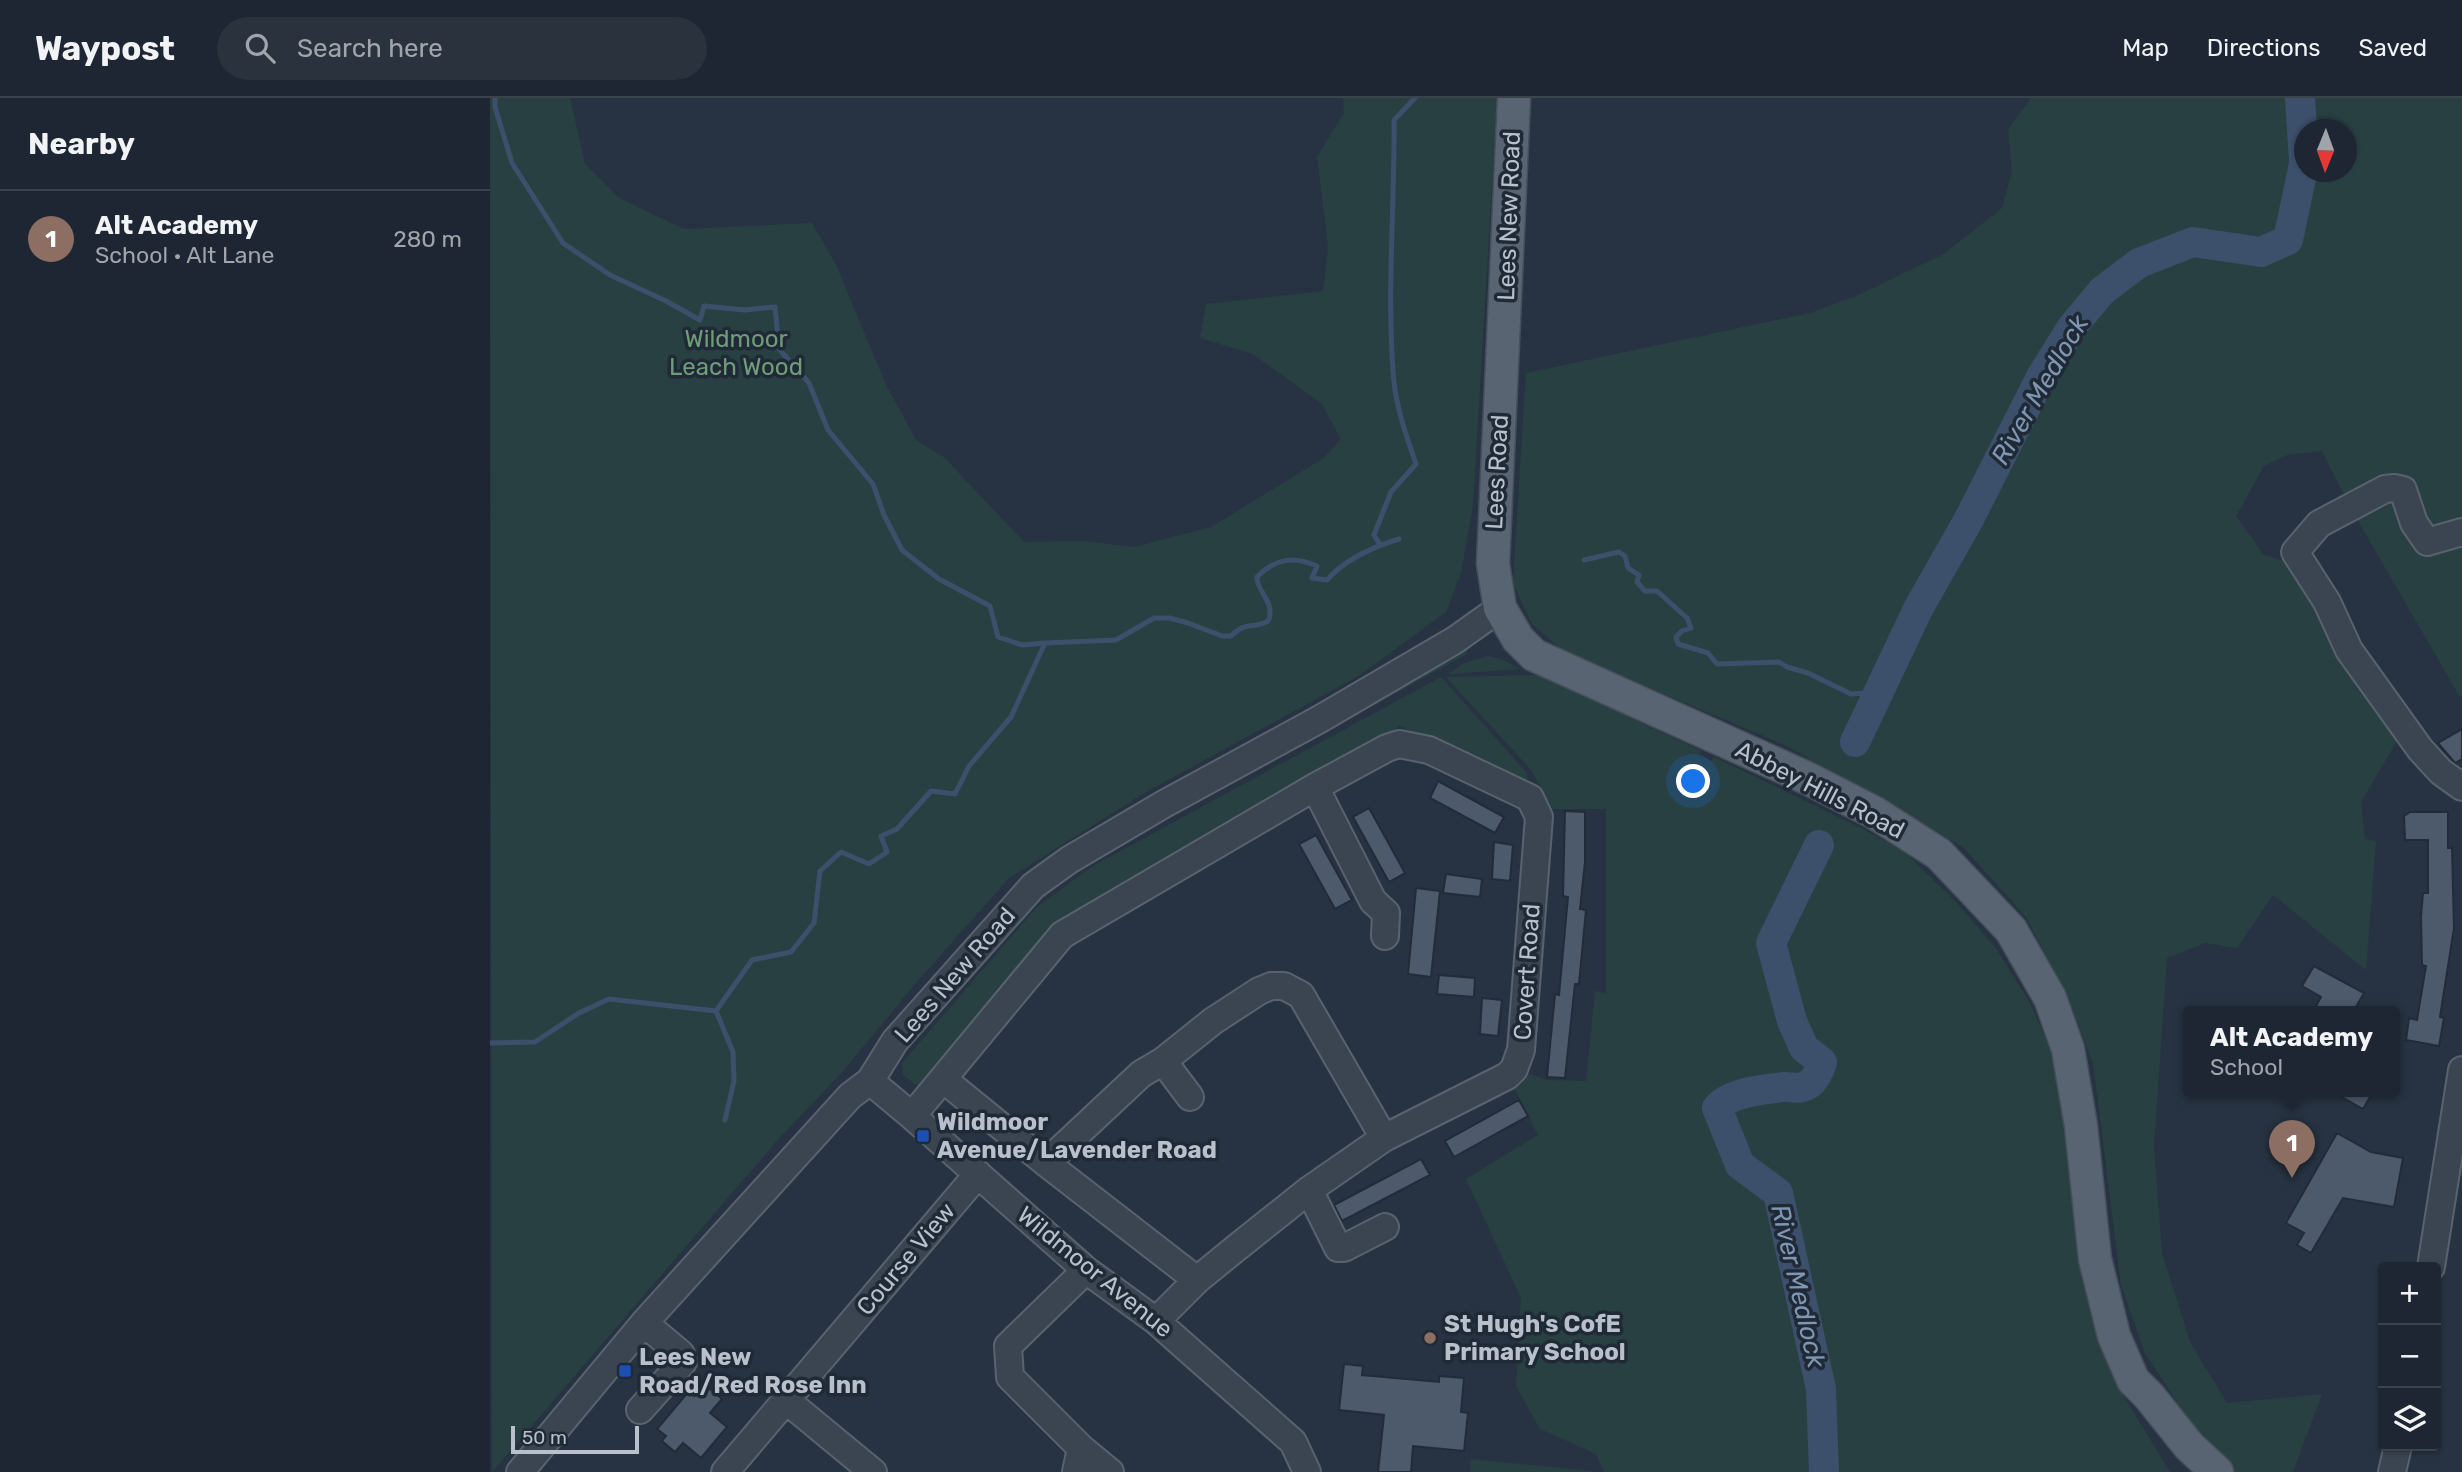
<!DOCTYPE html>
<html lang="en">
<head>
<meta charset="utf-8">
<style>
	body { margin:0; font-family:Rubik,sans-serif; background:#2a323e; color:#f1f3f6 }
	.controls { position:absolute; right:21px; bottom:21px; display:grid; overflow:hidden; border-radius:7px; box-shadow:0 2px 5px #0004 }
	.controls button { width:63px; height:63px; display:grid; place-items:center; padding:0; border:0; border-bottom:2px solid #3b434d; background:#1d2632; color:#f1f3f6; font:35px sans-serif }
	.compass { position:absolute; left:1804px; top:21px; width:63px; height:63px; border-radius:50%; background:#1d2632; box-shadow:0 2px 5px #0004; rotate:181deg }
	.scale { position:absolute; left:21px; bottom:18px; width:128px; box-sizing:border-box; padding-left:7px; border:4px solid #b8c0cc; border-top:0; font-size:19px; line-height:24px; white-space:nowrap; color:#b8c0cc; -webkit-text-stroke:5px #202a37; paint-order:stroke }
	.you { position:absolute; left:1204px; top:684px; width:24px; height:24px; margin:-18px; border:5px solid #fff; border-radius:50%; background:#1a73e8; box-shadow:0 0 0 10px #1a73e833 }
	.badge { display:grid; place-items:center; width:46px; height:46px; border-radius:50%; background:#91b9f8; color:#fff; font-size:23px; font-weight:700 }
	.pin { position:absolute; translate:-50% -58px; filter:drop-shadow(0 2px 4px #0008) }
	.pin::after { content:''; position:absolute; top:37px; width:24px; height:21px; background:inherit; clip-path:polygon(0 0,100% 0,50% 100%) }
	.popup { position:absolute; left:1693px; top:908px; width:217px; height:91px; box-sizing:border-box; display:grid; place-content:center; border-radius:7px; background:#1d2632; filter:drop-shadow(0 2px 5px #0005); font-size:23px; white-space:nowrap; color:#a0a5ac }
	.popup b { font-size:26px; color:#f1f3f6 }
	.popup::after { content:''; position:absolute; left:50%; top:100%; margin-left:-14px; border:14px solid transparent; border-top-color:#1d2632 }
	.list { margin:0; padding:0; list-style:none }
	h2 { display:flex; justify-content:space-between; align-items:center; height:91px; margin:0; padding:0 28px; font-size:30px }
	h2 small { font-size:23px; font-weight:400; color:#a0a5ac }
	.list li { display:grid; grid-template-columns:46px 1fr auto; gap:21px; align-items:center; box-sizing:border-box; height:98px; padding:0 28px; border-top:2px solid #3b434d }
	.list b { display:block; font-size:26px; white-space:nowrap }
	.list p { margin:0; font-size:23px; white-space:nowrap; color:#a0a5ac }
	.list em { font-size:23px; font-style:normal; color:#a0a5ac }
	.icon { flex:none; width:38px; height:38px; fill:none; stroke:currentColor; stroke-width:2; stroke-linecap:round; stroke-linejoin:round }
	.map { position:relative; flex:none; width:1972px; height:1374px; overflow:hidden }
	header { display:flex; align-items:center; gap:42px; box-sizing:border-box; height:98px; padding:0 35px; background:#1d2632; border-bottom:2px solid #3b434d }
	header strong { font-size:33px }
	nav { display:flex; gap:38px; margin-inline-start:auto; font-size:24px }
	.search { width:490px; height:63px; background:#2a323e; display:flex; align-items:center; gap:18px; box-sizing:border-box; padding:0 24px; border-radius:38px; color:#a0a5ac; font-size:26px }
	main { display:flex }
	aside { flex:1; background:#1d2632 }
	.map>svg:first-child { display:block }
	.green { fill:#294043; fill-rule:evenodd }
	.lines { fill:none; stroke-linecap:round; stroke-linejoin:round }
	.stream { stroke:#3c506b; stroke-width:5 }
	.river { stroke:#3c506b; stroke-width:30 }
	.building { fill:#4d5a6b; stroke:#222c39; stroke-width:2 }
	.minor-casing { stroke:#59636f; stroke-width:30 }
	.major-casing { stroke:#454e5b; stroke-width:35 }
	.minor { stroke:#3b4552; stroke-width:26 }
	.major { stroke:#596472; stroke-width:32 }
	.transit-dot { fill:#1a4fb4; stroke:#202a37; stroke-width:2.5 }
	.education-dot { fill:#8d6e63; stroke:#202a37; stroke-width:2.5 }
	.labels { text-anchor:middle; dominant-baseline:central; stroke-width:7; stroke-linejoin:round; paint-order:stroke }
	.street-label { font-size:24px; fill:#b8c0cc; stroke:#202a37 }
	.park-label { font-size:24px; fill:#6f9d79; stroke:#202a37 }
	.poi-label { font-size:24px; font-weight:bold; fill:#b8c0cc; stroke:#202a37; text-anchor:start }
	.water-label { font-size:26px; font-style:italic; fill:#7f96b2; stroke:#202a37 }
</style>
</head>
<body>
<header>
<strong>Waypost</strong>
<div class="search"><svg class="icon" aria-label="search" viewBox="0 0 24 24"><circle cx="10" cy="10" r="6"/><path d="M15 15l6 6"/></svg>Search here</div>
<nav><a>Map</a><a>Directions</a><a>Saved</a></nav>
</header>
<main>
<aside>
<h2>Nearby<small></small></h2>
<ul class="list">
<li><span class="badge" style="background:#8d6e63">1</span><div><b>Alt Academy</b><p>School · Alt Lane</p></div><em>280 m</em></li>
</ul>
</aside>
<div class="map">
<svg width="1972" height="1374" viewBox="0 0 1972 1374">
	<rect width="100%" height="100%" fill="#273342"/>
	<!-- green -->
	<path class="green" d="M 0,0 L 80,0 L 95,66 L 129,100 L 194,131 L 322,125 L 346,167 L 396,287 L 426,342 L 455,360 L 534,444 L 593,443 L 644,449 L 721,429 L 834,360 L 851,341 L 832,306 L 763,256 L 710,240 L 716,206 L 833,193 L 838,148 L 827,59 L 854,15 L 853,0 L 1007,0 L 983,407 L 971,475 L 956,514 L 870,577 L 656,694 L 519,780 L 425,886 L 354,972 L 284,1046 L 2,1374 Z
		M 1541,0 L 1972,0 L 1972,597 L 1970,599 L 1864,416 L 1832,353 L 1797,357 L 1774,368 L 1746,418 L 1774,457 L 1801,465 L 1911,636 L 1871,704 L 1875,741 L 1886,743 L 1876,872 L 1783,797 L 1747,850 L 1715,845 L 1677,860 L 1664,1048 L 1672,1155 L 1700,1244 L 1737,1305 L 1832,1296 L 1803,1374 L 1744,1374 L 1704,1330 L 1655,1255 L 1631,1187 L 1603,965 L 1578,899 L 1536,819 L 1473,749 L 1297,648 L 1075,554 L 1042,526 L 1023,485 L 1036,275 L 1320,215 L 1366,198 L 1454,156 L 1512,110 L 1522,74 L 1518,32 ZM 1814,32 L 1856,32 L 1856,74 L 1814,74 Z
		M 977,551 L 977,556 L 598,765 L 547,804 L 421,944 L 544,801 L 595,762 Z
		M 998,558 L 1011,561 L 1031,571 L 959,576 L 974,565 Z
		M 1049,577 L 1211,653 L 1209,657 L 1221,663 L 1224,659 L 1365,727 L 1415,754 L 1467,805 L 1507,852 L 1540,905 L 1564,959 L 1580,1026 L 1608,1236 L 1636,1302 L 1680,1374 L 1114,1374 L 1106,1356 L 1050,1331 L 1026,1288 L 1031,1200 L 976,1081 L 1048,1037 L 1025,991 L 1039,976 L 1058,982 L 1096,983 L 1105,893 L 1116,895 L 1116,711 L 1062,711 L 1042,673 L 956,579 Z
		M 951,579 L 1037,675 L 1037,693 L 910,628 L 570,833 L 429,989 L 413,977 L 412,965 L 547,809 L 603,768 Z
		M 981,1361 L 1102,1373 L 1102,1374 L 980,1374 Z"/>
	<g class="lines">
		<!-- stream -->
		<path class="stream" d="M 5,0 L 5,9 L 22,65 L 73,145 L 120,177 L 176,203 L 210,222 L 214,208 L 255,212 L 285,209 L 289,251 L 319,285 L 338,332 L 383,386 L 394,417 L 412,452 L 449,481 L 500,508 L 508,539 L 532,547 L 555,545
			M 890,447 L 884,437 L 901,394 L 926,366 C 917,340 907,312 904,284 C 896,197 905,109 904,22 L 925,0
			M 1094,462 L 1129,454 L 1135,458 L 1138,470 L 1149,477 L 1147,484 L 1155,493 L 1167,493 L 1197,520 L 1201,530 L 1192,533 L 1186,539 L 1188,546 L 1218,555 L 1227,566 L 1289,564 L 1297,569 L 1318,575 L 1361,596 L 1376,595 L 1381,587 L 1393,585
			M 226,913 L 243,954 L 244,983 L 235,1022
			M 0,945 L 45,944 L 89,915 L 119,901 L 226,913 L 262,862 L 301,854 L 324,825 L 330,773 L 351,754 L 379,766 L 397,754 L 391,738 L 407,731 L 441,693 L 465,696 L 479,668 L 521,619 L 555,545 L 626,542 L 664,520 L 679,520 L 698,525 L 732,538 L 741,538 C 756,523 763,531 776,524 C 779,523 780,518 780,515 C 781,501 767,493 767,479 C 786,460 803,458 827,468 L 822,480 L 837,482 C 855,461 883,449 909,441"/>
		<!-- river -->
		<path class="river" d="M 1810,0 L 1814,62
			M 1365,644 L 1428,511 L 1479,421 L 1551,279 L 1582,229 L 1612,193 L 1649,165 L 1703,144 L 1771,154 L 1798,142 L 1814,66
			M 1329,747 L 1281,845 L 1302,923 L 1314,950 L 1332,964 C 1329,974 1324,987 1312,989 C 1307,991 1301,989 1295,989 C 1275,991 1240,994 1227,1010 L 1250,1067 L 1288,1095 L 1331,1291 L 1334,1374"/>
	</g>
	<!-- building -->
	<path class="building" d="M 1972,631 L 1972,661 L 1965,665 L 1948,645 Z
		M 948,683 L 1014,719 L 1005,735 L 940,700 Z
		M 879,710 L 915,775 L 899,784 L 863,719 Z
		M 1075,713 L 1095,714 L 1095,764 L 1090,811 L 1096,812 L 1089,886 L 1085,886 L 1075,980 L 1057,979 L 1065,896 L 1069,897 L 1078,799 L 1073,798 Z
		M 1920,714 L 1958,714 L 1958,750 L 1962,750 L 1964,830 L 1950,919 L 1954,920 L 1949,948 L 1916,942 L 1919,920 L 1927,922 L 1936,868 L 1932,867 L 1931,818 L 1933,795 L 1938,795 L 1938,742 L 1915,742 L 1914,718 Z
		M 826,737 L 862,802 L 845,811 L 809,746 Z
		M 1004,744 L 1023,747 L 1020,783 L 1002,781 Z
		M 956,776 L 992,781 L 990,799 L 953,795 Z
		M 926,790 L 950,793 L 941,879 L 918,876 Z
		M 1824,868 L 1874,895 L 1863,914 L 1823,914 L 1831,899 L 1812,888 Z
		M 949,877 L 985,880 L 984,899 L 947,896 Z
		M 992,900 L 1012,902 L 1008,938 L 990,936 Z
		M 1843,994 L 1883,994 L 1873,1011 Z
		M 1029,1002 L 1038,1018 L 964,1059 L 955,1043 Z
		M 1847,1035 L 1881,1054 L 1913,1060 L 1904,1109 L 1853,1100 L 1821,1155 L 1807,1147 L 1814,1135 L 1796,1125 Z
		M 931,1061 L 940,1077 L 852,1123 L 844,1107 Z
		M 854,1266 L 873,1268 L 872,1277 L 949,1284 L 949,1278 L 974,1280 L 971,1314 L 978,1315 L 974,1353 L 923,1348 L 921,1374 L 888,1374 L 894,1317 L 849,1312 Z
		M 214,1286 L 232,1301 L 220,1315 L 237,1329 L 211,1360 L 193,1345 L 185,1354 L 172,1343 L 176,1338 L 167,1331 L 199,1293 L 204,1298 Z"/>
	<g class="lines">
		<!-- minor casing -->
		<g class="minor-casing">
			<path id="minor" d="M 1972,434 L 1937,444 L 1924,425 L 1913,392 L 1904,390 L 1895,391 L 1829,426 L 1805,454 L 1837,504 L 1859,552 L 1930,651 L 1951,674 L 1972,689
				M 825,689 L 883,803 L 896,815 L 895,838
				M 673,963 L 700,999
				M 453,981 L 556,1065 L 707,1182
				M 380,983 L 422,1018 L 596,1172 L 666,1223 L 803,1344 L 817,1374
				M 422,1018 L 572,837 L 825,689 L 897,650 L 909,646 L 939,652 L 1040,700 L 1049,719 L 1031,952 L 1024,971 L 1017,978 L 894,1040 L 819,1092 L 745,1151 L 707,1182 L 666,1223
				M 556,1065 L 651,976 L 673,963 L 723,923 L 769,893 L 781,888 L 794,888 L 811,897 L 894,1040
				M 819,1092 L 848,1150 L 854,1150 L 895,1129
				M 1941,1169 L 1972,972
				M 297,1303 L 383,1374
				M 150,1312 L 193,1264 L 191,1256 L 154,1225
				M 591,1350 L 620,1374
				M 30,1374 L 154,1225 L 360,998 L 380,983 L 405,943 L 543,788 L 579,762 L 674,706 L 830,621 L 965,542 L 1010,510
				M 235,1374 L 488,1076
				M 586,1374 L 591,1350 L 520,1279 L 518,1248 L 596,1172
				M 1902,1374 L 1908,1348"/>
		</g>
		<!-- major casing -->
		<g class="major-casing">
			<path id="major" d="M 1024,0 L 1003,466 L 1010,510 L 1028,541 L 1044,557 L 1319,681 L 1385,715 L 1449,756 L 1521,832 L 1560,900 L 1578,951 L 1591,1028 L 1605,1161 L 1624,1238 L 1643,1282 L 1659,1298 L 1699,1348 L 1727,1374"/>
		</g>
		<!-- minor -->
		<use href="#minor" class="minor"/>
		<!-- major -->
		<use href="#major" class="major"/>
	</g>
	<!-- markers -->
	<g class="transit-dot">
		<rect x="426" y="1031" width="14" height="14" rx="3.5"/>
		<rect x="128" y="1266" width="14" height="14" rx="3.5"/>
	</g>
	<circle class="education-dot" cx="940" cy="1240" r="7"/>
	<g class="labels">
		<!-- street labels -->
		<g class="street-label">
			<text transform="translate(1019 118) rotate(-88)">Lees New Road</text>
			<text transform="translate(1007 374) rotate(-87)">Lees Road</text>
			<text transform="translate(1330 692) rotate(27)">Abbey Hills Road</text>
			<text transform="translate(1037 874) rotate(-86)">Covert Road</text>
			<text transform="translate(465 877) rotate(-49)">Lees New Road</text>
			<text transform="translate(416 1161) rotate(-50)">Course View</text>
			<text transform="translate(605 1174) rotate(39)">Wildmoor Avenue</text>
		</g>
		<!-- park labels -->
		<g class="park-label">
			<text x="246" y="241">Wildmoor<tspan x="246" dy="28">Leach Wood</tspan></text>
		</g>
		<!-- poi labels -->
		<g class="poi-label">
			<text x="447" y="1024">Wildmoor<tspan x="447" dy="28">Avenue/Lavender Road</tspan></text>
			<text x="954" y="1226">St Hugh's CofE<tspan x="954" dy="28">Primary School</tspan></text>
			<text x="149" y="1259">Lees New<tspan x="149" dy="28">Road/Red Rose Inn</tspan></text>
		</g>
		<!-- water labels -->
		<g class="water-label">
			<text transform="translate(1550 292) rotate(-60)">River Medlock</text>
			<text transform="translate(1308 1188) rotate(77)">River Medlock</text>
		</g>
	</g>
</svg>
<div class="controls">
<button>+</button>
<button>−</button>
<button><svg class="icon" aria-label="layers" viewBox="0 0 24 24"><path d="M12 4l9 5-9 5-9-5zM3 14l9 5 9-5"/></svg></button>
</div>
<svg class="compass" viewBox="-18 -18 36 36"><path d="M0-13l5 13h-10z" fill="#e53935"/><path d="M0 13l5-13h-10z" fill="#a0a5ac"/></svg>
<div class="scale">50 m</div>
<div class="you"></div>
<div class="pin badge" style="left:1802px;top:1080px;background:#8d6e63">1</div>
<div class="popup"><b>Alt Academy</b>School</div>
</div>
</main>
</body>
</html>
